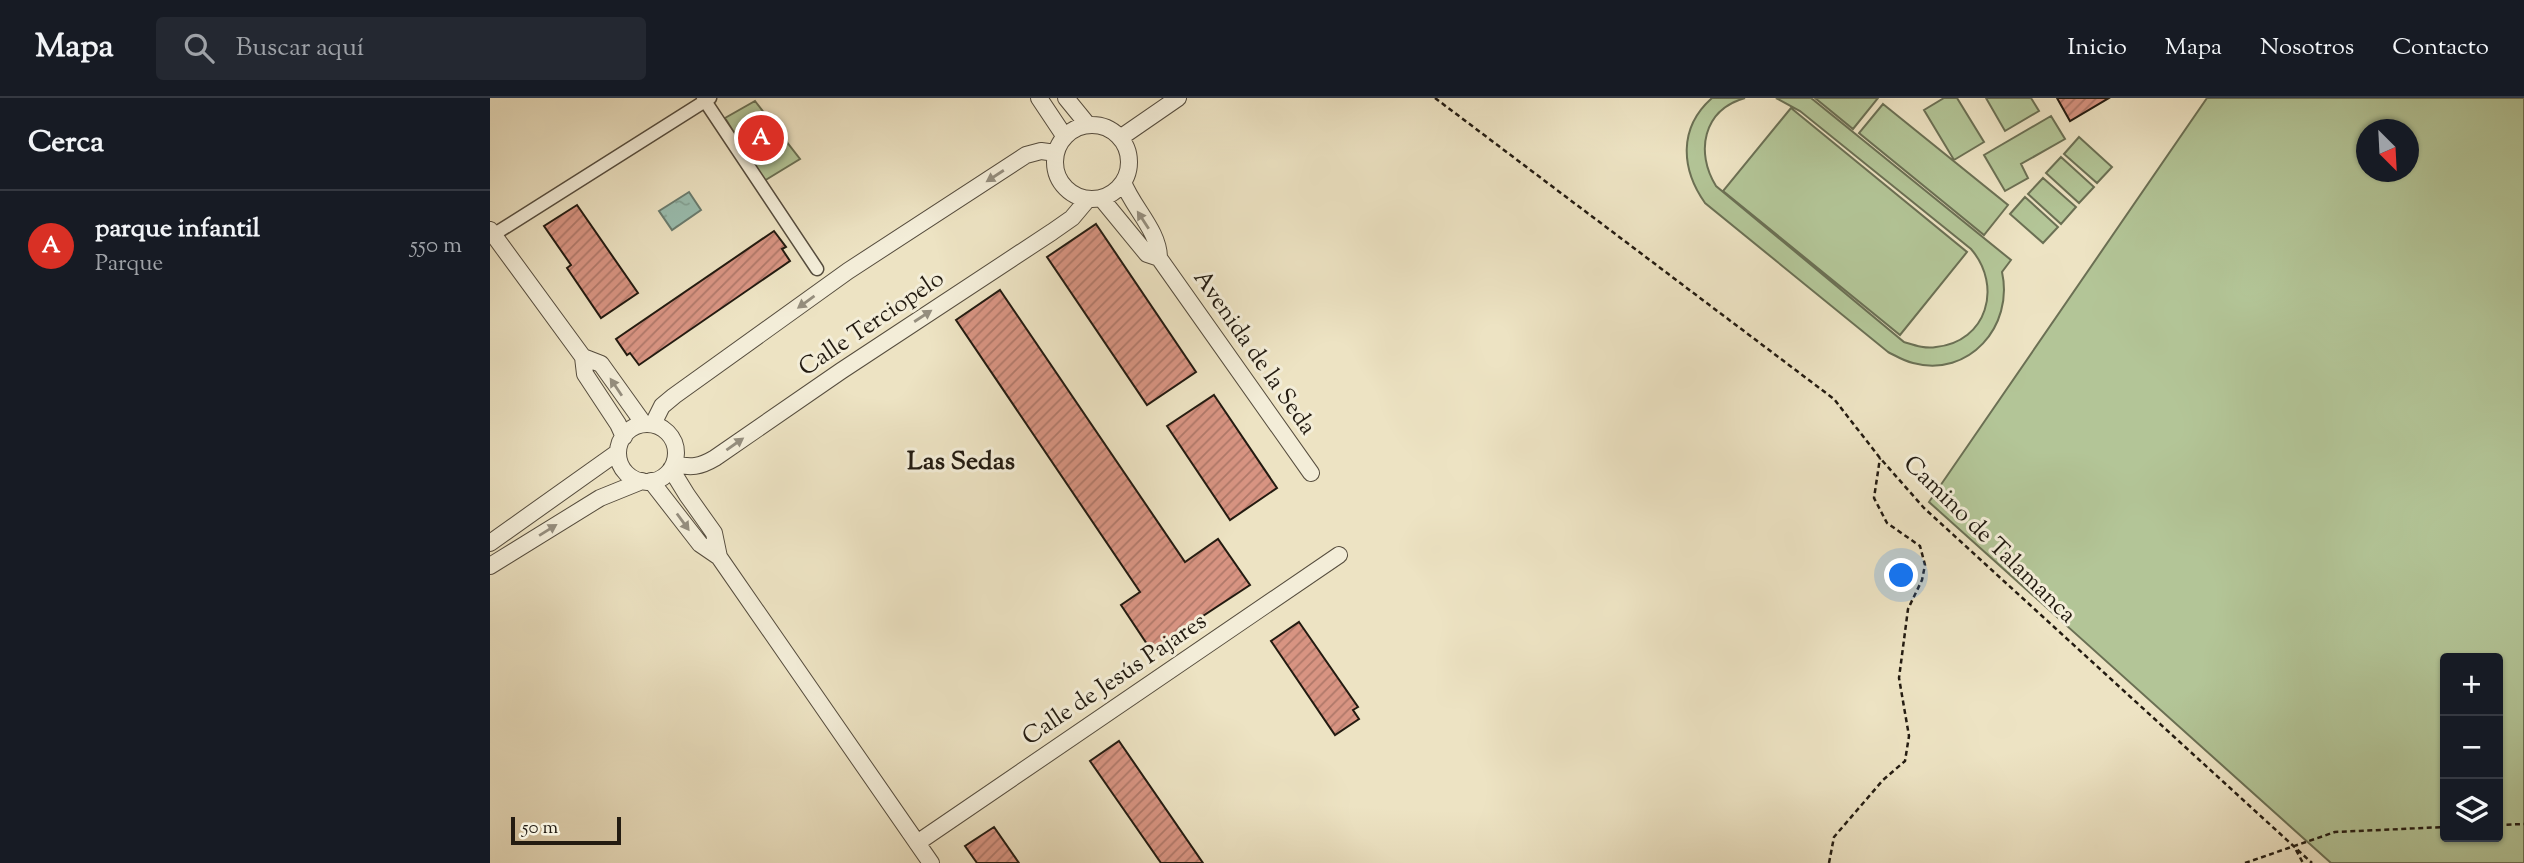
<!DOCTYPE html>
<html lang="es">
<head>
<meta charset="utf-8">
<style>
	body { margin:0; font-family:"Sorts Mill Goudy",serif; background:#242831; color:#f1f3f6 }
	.controls { position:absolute; right:21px; bottom:21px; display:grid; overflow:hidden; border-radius:7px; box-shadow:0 2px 5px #0004 }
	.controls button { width:63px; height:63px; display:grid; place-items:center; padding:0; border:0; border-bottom:2px solid #363941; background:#171b24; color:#f1f3f6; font:35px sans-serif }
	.compass { position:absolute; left:1866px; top:21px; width:63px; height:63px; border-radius:50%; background:#171b24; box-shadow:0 2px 5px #0004; rotate:156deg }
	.scale { position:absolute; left:21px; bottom:18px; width:110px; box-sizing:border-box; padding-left:7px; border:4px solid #231b11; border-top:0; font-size:19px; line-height:24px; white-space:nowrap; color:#231b11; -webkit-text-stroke:5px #f3edd8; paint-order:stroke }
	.you { position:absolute; left:1412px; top:478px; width:24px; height:24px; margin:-18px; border:5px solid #fff; border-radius:50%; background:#1a73e8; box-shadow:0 0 0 10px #1a73e833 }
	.badge { display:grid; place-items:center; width:46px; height:46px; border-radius:50%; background:#d93025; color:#fff; font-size:23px; font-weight:700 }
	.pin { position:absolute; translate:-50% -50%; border:4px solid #fff; box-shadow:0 2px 7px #0006 }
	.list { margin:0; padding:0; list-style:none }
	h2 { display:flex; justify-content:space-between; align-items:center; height:91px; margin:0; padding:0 28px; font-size:30px }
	h2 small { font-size:23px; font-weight:400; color:#9ea1a6 }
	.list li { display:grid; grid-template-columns:46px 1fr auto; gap:21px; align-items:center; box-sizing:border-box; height:112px; padding:0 28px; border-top:2px solid #363941 }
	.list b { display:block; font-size:26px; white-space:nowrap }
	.list p { margin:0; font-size:23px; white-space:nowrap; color:#9ea1a6 }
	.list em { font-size:23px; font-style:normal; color:#9ea1a6 }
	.icon { flex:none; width:38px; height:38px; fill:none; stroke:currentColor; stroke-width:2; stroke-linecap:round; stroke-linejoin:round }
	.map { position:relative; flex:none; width:2034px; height:765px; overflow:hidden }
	header { display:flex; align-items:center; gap:42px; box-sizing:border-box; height:98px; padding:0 35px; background:#171b24; border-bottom:2px solid #363941 }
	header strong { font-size:33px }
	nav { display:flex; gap:38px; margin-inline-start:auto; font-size:24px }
	.search { width:490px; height:63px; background:#242831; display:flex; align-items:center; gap:18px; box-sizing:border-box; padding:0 24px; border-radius:7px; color:#9ea1a6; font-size:26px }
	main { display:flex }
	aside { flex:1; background:#171b24 }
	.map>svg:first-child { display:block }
	.park { fill:#b3c597; stroke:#6b7054; stroke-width:2; fill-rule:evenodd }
	.water { fill:url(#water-ripples); stroke:#6a7d70; stroke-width:2 }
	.building { fill:url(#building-hatch); stroke:#231b11; stroke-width:2 }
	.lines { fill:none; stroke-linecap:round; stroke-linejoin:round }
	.pedestrian-casing { stroke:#564d3e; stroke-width:15 }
	.minor-casing { stroke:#564d3e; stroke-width:18 }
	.path { stroke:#231b11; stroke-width:2.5; stroke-dasharray:5 3.5; stroke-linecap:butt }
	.pedestrian { stroke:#f3edd8; stroke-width:12 }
	.minor { stroke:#f3edd8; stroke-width:16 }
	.oneway { fill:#958e7e }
	.labels { text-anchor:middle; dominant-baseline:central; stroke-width:6; stroke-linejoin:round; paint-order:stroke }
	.street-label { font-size:24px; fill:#231b11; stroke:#f3edd8 }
	.neighbourhood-label { font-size:26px; font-weight:bold; fill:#231b11; stroke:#f3edd8 }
</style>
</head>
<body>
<header>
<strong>Mapa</strong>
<div class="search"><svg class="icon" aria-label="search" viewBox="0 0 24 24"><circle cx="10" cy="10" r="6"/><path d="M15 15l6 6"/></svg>Buscar aquí</div>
<nav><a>Inicio</a><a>Mapa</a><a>Nosotros</a><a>Contacto</a></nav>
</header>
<main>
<aside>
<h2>Cerca<small></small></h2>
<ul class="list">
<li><span class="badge">A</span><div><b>parque infantil</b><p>Parque</p></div><em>550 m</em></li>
</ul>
</aside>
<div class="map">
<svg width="2034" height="765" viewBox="0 0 2034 765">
	<defs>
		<pattern id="water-ripples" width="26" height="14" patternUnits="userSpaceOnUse" patternTransform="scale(1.75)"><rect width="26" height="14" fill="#9abeb0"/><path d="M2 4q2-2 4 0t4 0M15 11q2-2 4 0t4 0" fill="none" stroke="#84a396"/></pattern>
		<pattern id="building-hatch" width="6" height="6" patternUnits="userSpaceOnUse" patternTransform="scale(1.75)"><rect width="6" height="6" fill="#d89482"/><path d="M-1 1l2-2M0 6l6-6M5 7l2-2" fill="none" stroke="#af7869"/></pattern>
	</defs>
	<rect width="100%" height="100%" fill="#ede3c3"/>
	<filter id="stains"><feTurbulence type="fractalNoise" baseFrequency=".00286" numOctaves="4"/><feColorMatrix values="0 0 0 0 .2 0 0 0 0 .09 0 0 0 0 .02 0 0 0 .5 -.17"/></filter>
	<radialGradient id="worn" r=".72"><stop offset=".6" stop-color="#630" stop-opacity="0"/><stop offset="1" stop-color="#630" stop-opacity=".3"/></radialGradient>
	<!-- park -->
	<path class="park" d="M 1222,0 L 1255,0 C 1213,12 1205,54 1226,88 L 1414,244 C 1424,247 1435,251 1446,249 C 1497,244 1513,188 1481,151 L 1310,13 L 1286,0 L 1321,0 L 1521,162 L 1512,174 C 1524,228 1479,280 1423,265 C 1414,263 1406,258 1398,254 L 1215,105 C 1191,71 1188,30 1222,0 Z
		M 1325,0 L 1388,0 L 1363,31 Z
		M 1454,0 L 1467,0 L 1494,44 L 1464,62 L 1434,12 Z
		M 1496,0 L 1541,0 L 1549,13 L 1515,33 Z
		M 1717,0 L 2034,0 L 2034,765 L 1841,765 L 1439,404 ZM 1876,32 L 1918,32 L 1918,74 L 1876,74 ZM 1955,560 L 2008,560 L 2008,739 L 1955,739 Z
		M 265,3 L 310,61 L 274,83 L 235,20 Z
		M 1393,6 L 1518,107 L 1494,137 L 1369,35 Z
		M 1301,10 L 1477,154 L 1410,237 L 1233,93 Z
		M 1561,18 L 1575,41 L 1531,66 L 1538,80 L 1515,93 L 1494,57 Z
		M 1589,39 L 1622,69 L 1607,85 L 1574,56 Z
		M 1571,59 L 1604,89 L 1589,105 L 1556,75 Z
		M 1553,80 L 1586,109 L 1571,126 L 1538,96 Z
		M 1535,99 L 1568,129 L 1553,145 L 1520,116 Z"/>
	<!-- water -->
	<path class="water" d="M 199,94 L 211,112 L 182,132 L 169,113 Z"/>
	<!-- building -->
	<path class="building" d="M 1567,0 L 1619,0 L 1580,23 Z
		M 87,107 L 148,195 L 111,220 L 77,170 L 81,167 L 54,128 Z
		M 606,126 L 706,274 L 657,307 L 557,159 Z
		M 284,133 L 296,149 L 292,151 L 300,163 L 149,267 L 140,255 L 137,257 L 126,241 Z
		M 510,192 L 695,464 L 728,441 L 760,487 L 661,552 L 631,507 L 650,494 L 466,222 Z
		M 724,297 L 787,390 L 740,422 L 677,328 Z
		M 809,524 L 868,609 L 863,612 L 869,621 L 845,637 L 781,543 Z
		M 629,643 L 713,765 L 671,765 L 625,699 L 600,663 Z
		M 504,729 L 529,765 L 487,765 L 475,748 Z"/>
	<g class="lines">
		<!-- pedestrian casing -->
		<g class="pedestrian-casing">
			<path id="pedestrian" d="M 213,0 L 327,171
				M 3,137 L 220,0"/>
		</g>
		<!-- minor casing -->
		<g class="minor-casing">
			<path id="minor" d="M 549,0 L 575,39
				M 576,0 L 598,27
				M565 64a37 37 0 1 1 74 0a37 37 0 1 1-74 0Z
				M 630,40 L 688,0
				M 633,84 C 643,110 669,133 669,160 L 821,375
				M 611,100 L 657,156 L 669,160
				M 0,132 L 93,259 L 95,276 L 128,326 L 134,339
				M 93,259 L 111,266 L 154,326
				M 163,326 L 172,308 L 184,298 L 358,173 L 536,57 L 551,53 L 566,55
				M128 355a29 29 0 1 1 58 0a29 29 0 1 1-58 0Z
				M 184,366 C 201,370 210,369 225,360 L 351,273 L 562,134 L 582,120 L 598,101
				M 181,371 L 197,397 L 224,435 L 229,459 L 441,765
				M 161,383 L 210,446 L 229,459
				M 0,445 L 128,354
				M 0,468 L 110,400 L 152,383
				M 427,745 L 849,457"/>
		</g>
		<!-- path -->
		<path class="path" d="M 945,0 L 1344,301 L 1390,360 L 1434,410 L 1822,765
			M 2008,727 L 2034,726
			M 1806,752 L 1813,765
			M 1339,765 L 1344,739 L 1393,682 L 1415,663 L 1419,638 L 1409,580 L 1418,511 L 1432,482 L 1435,467 L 1430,448 L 1397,425 L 1384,400 L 1390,360
			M 1755,765 L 1845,734 L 1955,729"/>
		<!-- pedestrian -->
		<use href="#pedestrian" class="pedestrian"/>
		<!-- minor -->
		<use href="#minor" class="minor"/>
	</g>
	<!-- one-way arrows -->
	<defs><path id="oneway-solid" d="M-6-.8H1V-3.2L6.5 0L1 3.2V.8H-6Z" transform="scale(1.75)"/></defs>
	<g class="oneway">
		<use href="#oneway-solid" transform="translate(505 78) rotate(147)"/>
		<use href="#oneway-solid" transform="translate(653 122) rotate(-123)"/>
		<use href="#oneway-solid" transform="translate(316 204) rotate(144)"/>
		<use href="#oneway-solid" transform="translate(433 218) rotate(-33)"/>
		<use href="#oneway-solid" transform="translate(126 289) rotate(-124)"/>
		<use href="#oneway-solid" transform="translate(245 346) rotate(-35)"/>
		<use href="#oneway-solid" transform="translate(193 424) rotate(54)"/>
		<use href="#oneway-solid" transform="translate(58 432) rotate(-32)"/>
	</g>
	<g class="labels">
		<!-- street labels -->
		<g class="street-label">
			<text transform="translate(382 226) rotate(-34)">Calle Terciopelo</text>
			<text transform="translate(764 255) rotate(55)">Avenida de la Seda</text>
			<text transform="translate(1499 442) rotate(44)">Camino de Talamanca</text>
			<text transform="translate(625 582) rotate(-34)">Calle de Jesús Pajares</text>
		</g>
		<!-- neighbourhood labels -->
		<g class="neighbourhood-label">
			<text x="471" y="364">Las Sedas</text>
		</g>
	</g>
	<rect width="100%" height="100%" filter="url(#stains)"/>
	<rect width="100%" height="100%" fill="url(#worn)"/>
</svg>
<div class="controls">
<button>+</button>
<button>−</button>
<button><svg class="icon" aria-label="layers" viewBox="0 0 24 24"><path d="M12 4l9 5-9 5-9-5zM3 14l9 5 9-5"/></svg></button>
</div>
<svg class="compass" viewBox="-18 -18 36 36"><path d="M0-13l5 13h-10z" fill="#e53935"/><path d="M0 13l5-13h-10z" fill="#9ea1a6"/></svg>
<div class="scale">50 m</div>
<div class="you"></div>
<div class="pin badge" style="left:271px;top:40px">A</div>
</div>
</main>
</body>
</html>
